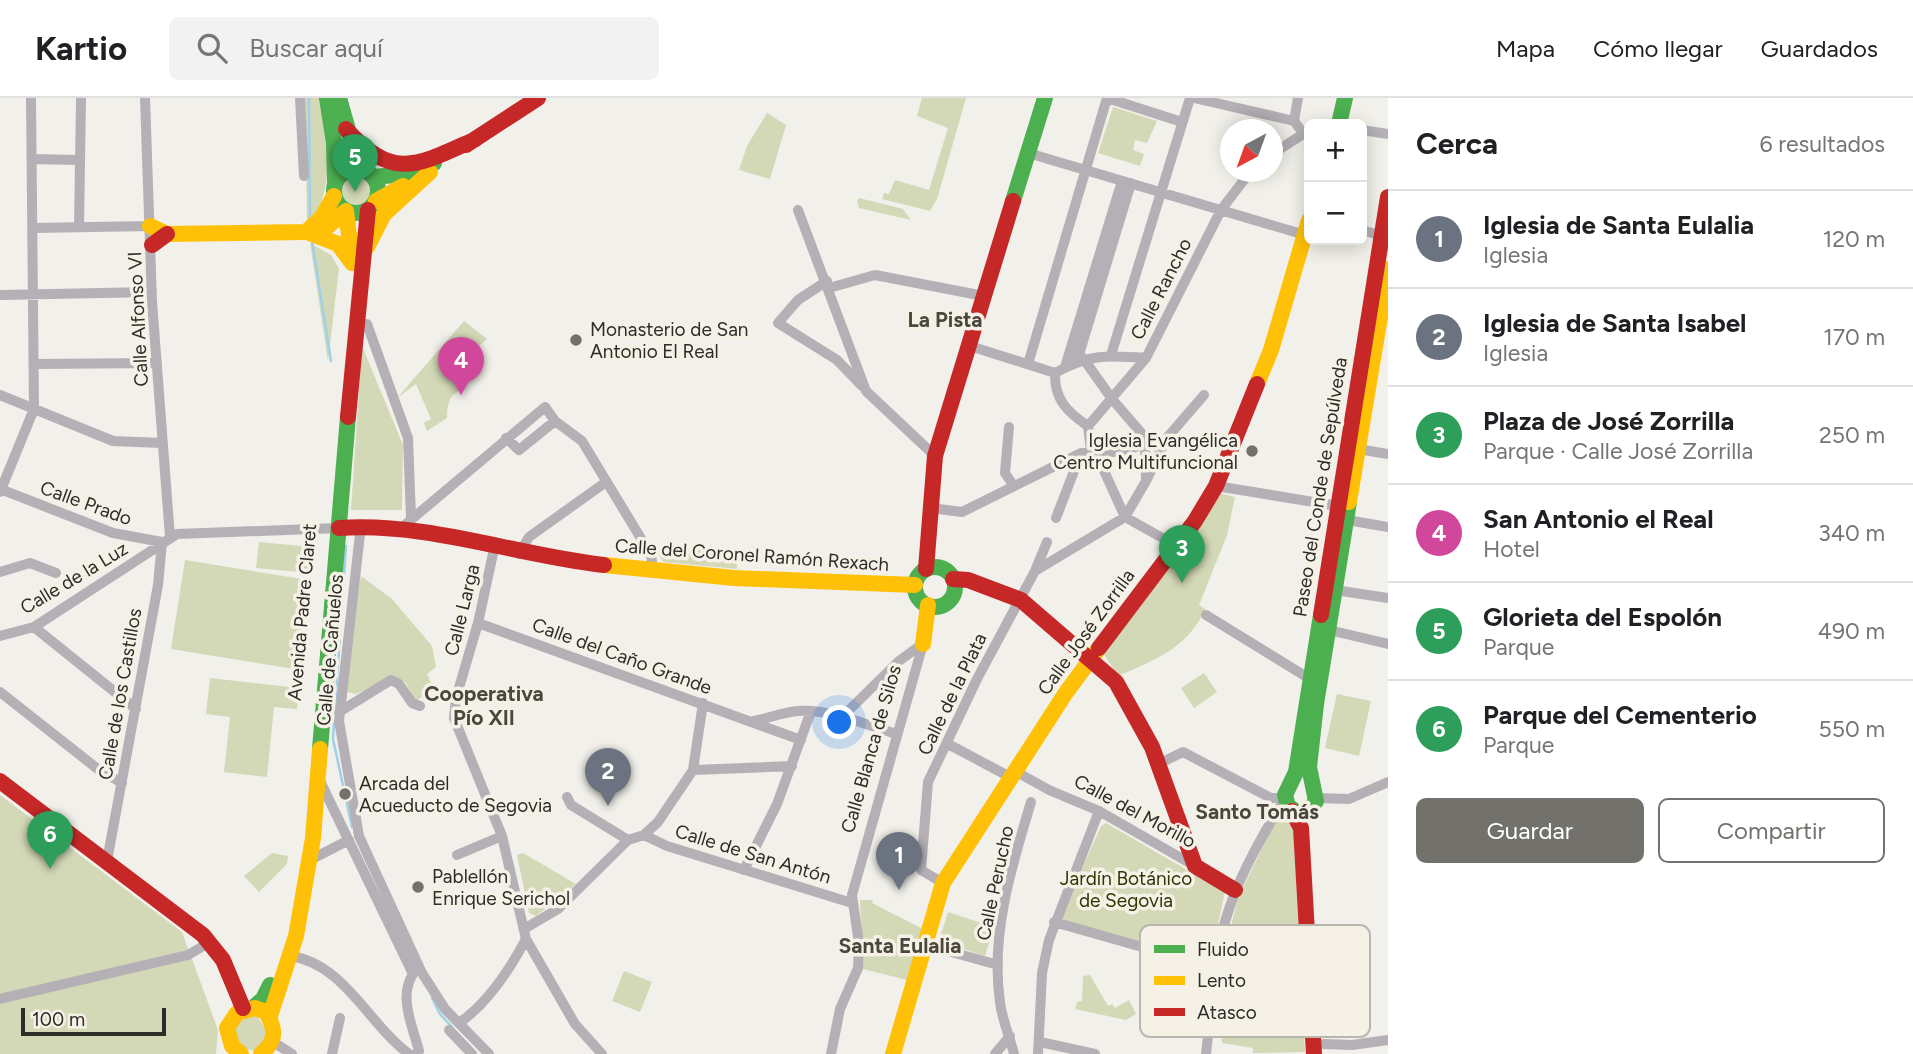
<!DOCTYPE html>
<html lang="es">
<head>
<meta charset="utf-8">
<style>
	body { margin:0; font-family:Figtree,sans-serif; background:#f2f2f2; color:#202124 }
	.controls { position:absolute; right:21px; top:21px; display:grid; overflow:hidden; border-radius:10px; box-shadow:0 4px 18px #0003 }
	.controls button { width:63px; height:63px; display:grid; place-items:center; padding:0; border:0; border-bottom:2px solid #e0e0e0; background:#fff; color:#202124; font:35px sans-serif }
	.compass { position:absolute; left:1220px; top:21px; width:63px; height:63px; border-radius:50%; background:#fff; box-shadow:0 4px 18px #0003; rotate:221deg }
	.scale { position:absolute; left:21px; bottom:18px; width:145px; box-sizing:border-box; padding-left:7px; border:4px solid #2e2c28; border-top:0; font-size:19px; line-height:24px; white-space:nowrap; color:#2e2c28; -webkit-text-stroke:5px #f5f1e7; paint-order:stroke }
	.you { position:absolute; left:840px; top:625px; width:24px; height:24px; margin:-18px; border:5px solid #fff; border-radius:50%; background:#1a73e8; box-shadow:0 0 0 10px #1a73e833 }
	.badge { display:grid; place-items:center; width:46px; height:46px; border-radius:50%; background:#73716c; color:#fff; font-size:23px; font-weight:700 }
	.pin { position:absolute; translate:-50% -58px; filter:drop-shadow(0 2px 4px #0008) }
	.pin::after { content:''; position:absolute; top:37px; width:24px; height:21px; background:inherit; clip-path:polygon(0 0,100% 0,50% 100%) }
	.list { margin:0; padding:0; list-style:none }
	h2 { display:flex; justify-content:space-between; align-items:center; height:91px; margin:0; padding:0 28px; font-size:30px }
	h2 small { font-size:23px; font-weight:400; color:#757577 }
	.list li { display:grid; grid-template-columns:46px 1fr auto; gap:21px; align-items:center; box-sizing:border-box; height:98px; padding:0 28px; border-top:2px solid #e0e0e0 }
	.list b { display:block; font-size:26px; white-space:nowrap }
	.list p { margin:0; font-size:23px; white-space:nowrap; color:#757577 }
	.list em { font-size:23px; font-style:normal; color:#757577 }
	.actions { display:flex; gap:14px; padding:21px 28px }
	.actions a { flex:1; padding:16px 0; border:2px solid #73716c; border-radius:10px; text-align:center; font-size:24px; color:#73716c }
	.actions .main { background:#73716c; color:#fff }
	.icon { flex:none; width:38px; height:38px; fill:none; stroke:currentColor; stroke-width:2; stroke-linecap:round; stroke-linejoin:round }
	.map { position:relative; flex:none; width:1388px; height:956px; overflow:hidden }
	header { display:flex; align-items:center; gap:42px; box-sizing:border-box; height:98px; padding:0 35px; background:#fff; border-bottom:2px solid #e0e0e0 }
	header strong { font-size:33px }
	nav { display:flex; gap:38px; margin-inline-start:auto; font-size:24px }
	.search { width:490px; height:63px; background:#f2f2f2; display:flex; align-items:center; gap:18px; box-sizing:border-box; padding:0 24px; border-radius:10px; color:#757577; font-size:26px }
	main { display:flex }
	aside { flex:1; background:#fff }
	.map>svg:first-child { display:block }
	.green { fill:#d3d8b6 }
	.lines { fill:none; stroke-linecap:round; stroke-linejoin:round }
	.stream { stroke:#a0d0e9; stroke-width:2.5 }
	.street { stroke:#b4b0b6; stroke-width:10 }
	.fast { stroke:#4caf50; stroke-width:16 }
	.slow { stroke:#ffc107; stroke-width:16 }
	.jam { stroke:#c62828; stroke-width:16 }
	.poi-dot { fill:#73716c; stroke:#f5f1e7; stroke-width:2.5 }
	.labels { text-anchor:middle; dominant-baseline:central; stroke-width:7; stroke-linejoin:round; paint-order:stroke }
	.street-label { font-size:19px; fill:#2e2c28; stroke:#f5f1e7 }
	.poi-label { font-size:19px; fill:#2e2c28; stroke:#f5f1e7; text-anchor:start }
	.park-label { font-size:19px; fill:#2f3602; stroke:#f5f1e7 }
	.neighbourhood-label { font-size:21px; font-weight:bold; fill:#4b473f; stroke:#f5f1e7 }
	.key { fill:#f5f1e7; stroke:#b9b6ae; stroke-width:2 }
	.key-label { font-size:19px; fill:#2e2c28 }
</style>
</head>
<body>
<header>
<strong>Kartio</strong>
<div class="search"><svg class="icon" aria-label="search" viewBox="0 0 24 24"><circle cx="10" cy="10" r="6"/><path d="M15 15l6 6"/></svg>Buscar aquí</div>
<nav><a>Mapa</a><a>Cómo llegar</a><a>Guardados</a></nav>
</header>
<main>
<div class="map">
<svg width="1388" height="956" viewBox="0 0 1388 956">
	<rect width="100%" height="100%" fill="#f2f0ea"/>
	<!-- green -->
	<path class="green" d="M 305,0 L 321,0 C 327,37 337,97 307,126 Z
		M 922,0 L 966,0 L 937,101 L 930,113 L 882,101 L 884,95 L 889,96 L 895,82 L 929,92 L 948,30 L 917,18 Z
		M 1113,9 L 1157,23 L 1147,45 L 1135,42 L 1133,52 L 1144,56 L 1140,68 L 1098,55 Z
		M 767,15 L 786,27 L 770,81 L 739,72 L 747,48 Z
		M340 94a15 15 0 1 1 30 0a15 15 0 1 1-30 0Z
		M 859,100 L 903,111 L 911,122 L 859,110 L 857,103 Z
		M 310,145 L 331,157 L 339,171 L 328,263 Z
		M 464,223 L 487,241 L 450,272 L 464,289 C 450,297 447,304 447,320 L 427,333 L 424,325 L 431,321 L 416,286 L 397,300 Z
		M 362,248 L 403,347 L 402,412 L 351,412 Z
		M 1218,395 L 1235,399 L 1227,437 L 1199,507 L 1205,511 C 1188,550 1155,562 1118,578 L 1102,553 Z
		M 259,444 L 312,449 L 310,475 L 256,470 Z
		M 655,450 L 737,454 L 737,471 L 663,464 Z
		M 185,462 L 308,482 L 294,571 L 171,551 Z
		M 361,478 L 392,501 L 432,548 L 436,569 L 427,576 L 433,588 L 416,604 L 405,584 L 395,579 L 356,596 L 343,593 Z
		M 1204,575 L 1217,594 L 1194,610 L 1181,590 Z
		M 210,580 L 299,590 L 297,611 L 274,609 L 267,679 L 224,674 L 230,619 L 206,616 Z
		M 1337,596 L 1371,603 L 1359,658 L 1325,650 Z
		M 0,697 L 182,834 L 218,932 L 216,956 L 0,956 Z
		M 1277,719 L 1293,725 L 1305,954 L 1253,955 L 1253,950 L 1222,945 L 1224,855 L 1238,800 Z
		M 1106,725 L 1225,794 L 1210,863 L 1059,822 L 1101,728 Z
		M 272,755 L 288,758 L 287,766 L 259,794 L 244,778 Z
		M 523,755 L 576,786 L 536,818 L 529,815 L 517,757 Z
		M 860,802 L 873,802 L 872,805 L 923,831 L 911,883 L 863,871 Z
		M 948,814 L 994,829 L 985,858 L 939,843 Z
		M 624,873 L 652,884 L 640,914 L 612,903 Z
		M 1090,877 L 1108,908 L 1112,906 L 1115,910 L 1129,902 L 1136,916 L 1126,922 L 1075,911 L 1077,904 L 1082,903 L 1083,878 Z
		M 255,915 L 270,938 L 254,953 L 239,949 L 233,927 Z"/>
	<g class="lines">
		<!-- stream -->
		<path class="stream" d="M 309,0 L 310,121
			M 312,143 L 331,263
			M 335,612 L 346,448
			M 334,623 L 333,641 L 352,729
			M 432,900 L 440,916 L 452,929"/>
		<!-- street -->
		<path class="street" d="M 145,0 L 152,204 L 170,439
			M 300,0 L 304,78
			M 1107,0 L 1182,24
			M 1194,0 L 1294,23 L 1303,35
			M 1294,23 L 1298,0
			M 1362,32 L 1388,36
			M 1028,55 L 1305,137
			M 1272,56 L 1308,33
			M 32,61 L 79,62
			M 798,112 L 866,293 L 935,358
			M 79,129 L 81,0
			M 33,130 L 150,128
			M 1362,132 L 1382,138
			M 827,183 L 798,202 L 778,225 L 837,262 L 862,288
			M 829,190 L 875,177 L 984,198
			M 0,197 L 152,194
			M 367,226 L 408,340 L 411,420
			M 970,248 L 1055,275 C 1088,256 1108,257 1146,260
			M 1111,257 L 1190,0
			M 1083,260 L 1112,301 L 1149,344
			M 1077,263 L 1131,85
			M 35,266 L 157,265
			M 1028,266 L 1107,0
			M 1065,269 L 1122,83
			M 1055,275 C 1054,301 1067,314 1088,328
			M 0,297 L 113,343 L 162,345
			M 1009,329 L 1005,375 L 1013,387
			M 506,340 L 519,352 L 555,323
			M 1358,351 L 1388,356
			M 1091,353 L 1088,328 L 1146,260 L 1221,112 L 1250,74
			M 1100,364 L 1125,419 L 1175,447
			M 1147,381 L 1166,341 L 1204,297
			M 1216,388 L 1338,408
			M 0,391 L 113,435 L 162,444
			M 0,394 L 34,311 L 31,0
			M 931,410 L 962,414 L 1081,355 L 1117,354 L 1166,341 L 1198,347
			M 1056,420 L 1081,355
			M 1347,422 L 1388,429
			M 361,427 L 339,623 L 359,738 L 422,875 L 445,911 L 489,956
			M 400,431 L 545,309 L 555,323 L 582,343 L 651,457 L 652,464 L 647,473
			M 494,451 L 478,525 L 456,600 L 454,620 L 502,738 L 526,841 L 575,926 L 602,956
			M 519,456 L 529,439 L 606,384
			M 1035,473 L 1125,419 L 1146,383 L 1145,345
			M 0,474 L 30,465 L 56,475
			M 1335,492 L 1388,500
			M 1206,517 L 1310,581
			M 478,525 L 801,642
			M 34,529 L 136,611
			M 1329,532 L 1388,546
			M 0,538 L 34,529 L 177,436 L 339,430
			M 0,594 L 99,672 L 122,685
			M 339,614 L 391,582 L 399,586 L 412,605 L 420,608
			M 843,618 L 899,563 L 921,547
			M 754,623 C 769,620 784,614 798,613 C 830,611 865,626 896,636
			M 948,646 L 1012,680
			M 1158,666 L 1183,654 L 1271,700 L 1285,700
			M 693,672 L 792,668
			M 1015,673 L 1049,692 L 1099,713 L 1195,768
			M 320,683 L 413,876 C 398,899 413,929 419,953 L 416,956
			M 567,699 L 571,707 L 628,742
			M 1317,700 L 1349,701 L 1388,684
			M 644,737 L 667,748 L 852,805
			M 457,757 L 502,738
			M 310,762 L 349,742
			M 107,763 L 158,487 L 162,444
			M 744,772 L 777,706 L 811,613
			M 943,785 L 921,772 L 928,684 L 977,581 L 1035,473 L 1047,444
			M 1054,824 L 1216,870
			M 524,831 L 558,811 L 628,742 L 644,737 L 658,724 L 693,672 L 703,605
			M 923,846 L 998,867
			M 290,858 C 344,865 369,927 409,956
			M 0,901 L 188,857 L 210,844
			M 459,925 C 487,906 510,871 526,841
			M 449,932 L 472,956
			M 273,944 L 292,956
			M 1040,944 L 1095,956
			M 1324,946 L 1352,947 L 1388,942
			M 332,956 L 340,920
			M 831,956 L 840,911 L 858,870 L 859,846 L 852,797 L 923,546
			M 995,956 L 1010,938
			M 1014,956 C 1010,939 1002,922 1000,904 C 990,837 1012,767 1031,704
			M 1038,956 L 1042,875 L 1049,842 L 1099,713
			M 1206,956 C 1212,908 1213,857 1229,811 C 1242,772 1264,735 1285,700"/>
		<!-- fast -->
		<path class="fast" d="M 327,0 L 334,45 L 335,84
			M 339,0 L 350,39
			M 1339,26 L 1345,0
			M334 93a22 22 0 1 1 44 0a22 22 0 1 1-44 0Z
			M 373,79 L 406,76 L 434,65
			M 1013,103 L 1045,0
			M915 489a20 20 0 1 1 40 0a20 20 0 1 1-40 0Z
			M 1321,517 L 1296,674 L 1285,697 L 1288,708 L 1298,715 L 1309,712 L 1316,703 L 1309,669 L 1316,606 L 1349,404
			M 320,651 L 348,319
			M 254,909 L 263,901 L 270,887"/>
		<!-- slow -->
		<path class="slow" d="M 376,103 L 403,88
			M 346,113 L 352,162
			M 150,128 L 167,136 L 305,134 L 328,128 L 346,113
			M 308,132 L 322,119 L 334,98
			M 307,134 L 338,146 L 352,165
			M 367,149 L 384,116 L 430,74
			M 1257,286 L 1271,252 L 1309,122
			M 1349,404 L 1388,171
			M 604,467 L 734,480 L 915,487
			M 923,546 L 928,507
			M 270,918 L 296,838 L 313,740 L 320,651
			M 241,956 L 232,948 L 227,930 L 237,915 L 255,910 L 266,914 C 276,932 277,942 261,956
			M 893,956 L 943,785 L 1065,596 L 1099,550"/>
		<!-- jam -->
		<path class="jam" d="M 346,31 C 394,84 418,67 476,41
			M 466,47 L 538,0
			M 152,147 L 167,136
			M 348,319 L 368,112
			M 339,430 C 429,424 515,457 604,467
			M 926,471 L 935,358 L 1013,103
			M 953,481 L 968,482 L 1021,502 L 1116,584 L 1152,649 L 1195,768 L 1235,792
			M 1321,517 L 1388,99
			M 1099,550 L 1195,423 L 1216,388 L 1257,286
			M 0,683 L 203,837 L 223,862 L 243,910
			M 1292,713 L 1301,730 L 1314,956"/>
	</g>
	<!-- markers -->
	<g class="poi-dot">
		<circle cx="576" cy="242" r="7"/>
		<circle cx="1252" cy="353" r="7"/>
		<circle cx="345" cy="696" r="7"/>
		<circle cx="418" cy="789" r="7"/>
	</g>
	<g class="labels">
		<!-- street labels -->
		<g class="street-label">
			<text transform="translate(1161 191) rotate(-63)">Calle Rancho</text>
			<text transform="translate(138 221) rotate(-93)">Calle Alfonso VI</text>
			<text transform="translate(1320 389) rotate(-81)">Paseo del Conde de Sepúlveda</text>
			<text transform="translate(86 405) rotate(20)">Calle Prado</text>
			<text transform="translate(752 457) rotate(4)">Calle del Coronel Ramón Rexach</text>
			<text transform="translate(74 480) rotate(-31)">Calle de la Luz</text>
			<text transform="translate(462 512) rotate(-76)">Calle Larga</text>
			<text transform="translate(302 514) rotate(-85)">Avenida Padre Claret</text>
			<text transform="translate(1086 534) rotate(-54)">Calle José Zorrilla</text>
			<text transform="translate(330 552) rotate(-85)">Calle de Cañuelos</text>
			<text transform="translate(622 558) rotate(20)">Calle del Caño Grande</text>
			<text transform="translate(120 596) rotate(-80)">Calle de los Castillos</text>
			<text transform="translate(952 596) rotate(-64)">Calle de la Plata</text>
			<text transform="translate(871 651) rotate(-74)">Calle Blanca de Silos</text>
			<text transform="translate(1135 713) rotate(28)">Calle del Morillo</text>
			<text transform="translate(753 756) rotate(17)">Calle de San Antón</text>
			<text transform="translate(995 785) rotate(-78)">Calle Perucho</text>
		</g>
		<!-- poi labels -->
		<g class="poi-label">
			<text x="590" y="231">Monasterio de San<tspan x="590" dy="22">Antonio El Real</tspan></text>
			<text x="1238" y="342" text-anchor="end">Iglesia Evangélica<tspan x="1238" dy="22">Centro Multifuncional</tspan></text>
			<text x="359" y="685">Arcada del<tspan x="359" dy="22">Acueducto de Segovia</tspan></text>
			<text x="432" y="778">Pablellón<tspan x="432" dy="22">Enrique Serichol</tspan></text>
		</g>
		<!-- park labels -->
		<g class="park-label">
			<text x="1126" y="780">Jardín Botánico<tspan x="1126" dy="22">de Segovia</tspan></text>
		</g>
		<!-- neighbourhood labels -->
		<g class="neighbourhood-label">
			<text x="945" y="221">La Pista</text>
			<text x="484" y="595">Cooperativa<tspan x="484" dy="24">Pío XII</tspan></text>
			<text x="1257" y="713">Santo Tomás</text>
			<text x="900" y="847">Santa Eulalia</text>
		</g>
	</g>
	<!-- legend -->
	<rect x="1140" y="827" width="230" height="112" rx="10" class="key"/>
	<rect x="1154" y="847" width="31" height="8" fill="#4caf50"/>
	<rect x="1154" y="878" width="31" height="9" fill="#ffc107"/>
	<rect x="1154" y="910" width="31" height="8" fill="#c62828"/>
	<g class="key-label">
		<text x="1197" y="858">Fluido</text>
		<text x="1197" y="889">Lento</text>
		<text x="1197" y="921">Atasco</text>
	</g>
</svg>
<div class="controls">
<button>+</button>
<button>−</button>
</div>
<svg class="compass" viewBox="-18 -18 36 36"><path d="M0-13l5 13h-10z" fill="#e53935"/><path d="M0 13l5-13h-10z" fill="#757577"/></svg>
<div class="scale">100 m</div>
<div class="you"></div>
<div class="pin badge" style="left:899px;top:792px;background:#6b7280">1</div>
<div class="pin badge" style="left:608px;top:708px;background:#6b7280">2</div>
<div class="pin badge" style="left:1182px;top:485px;background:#2e9e5b">3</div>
<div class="pin badge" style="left:461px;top:297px;background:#d1479c">4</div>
<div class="pin badge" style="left:355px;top:94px;background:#2e9e5b">5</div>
<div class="pin badge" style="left:50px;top:771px;background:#2e9e5b">6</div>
</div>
<aside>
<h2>Cerca<small>6 resultados</small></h2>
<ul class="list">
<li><span class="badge" style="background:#6b7280">1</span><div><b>Iglesia de Santa Eulalia</b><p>Iglesia</p></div><em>120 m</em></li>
<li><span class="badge" style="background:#6b7280">2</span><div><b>Iglesia de Santa Isabel</b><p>Iglesia</p></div><em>170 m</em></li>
<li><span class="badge" style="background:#2e9e5b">3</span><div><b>Plaza de José Zorrilla</b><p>Parque · Calle José Zorrilla</p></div><em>250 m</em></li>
<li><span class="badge" style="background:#d1479c">4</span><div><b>San Antonio el Real</b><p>Hotel</p></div><em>340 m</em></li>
<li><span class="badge" style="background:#2e9e5b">5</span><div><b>Glorieta del Espolón</b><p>Parque</p></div><em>490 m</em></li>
<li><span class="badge" style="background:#2e9e5b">6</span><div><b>Parque del Cementerio</b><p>Parque</p></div><em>550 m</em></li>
</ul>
<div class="actions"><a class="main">Guardar</a><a>Compartir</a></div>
</aside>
</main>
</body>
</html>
